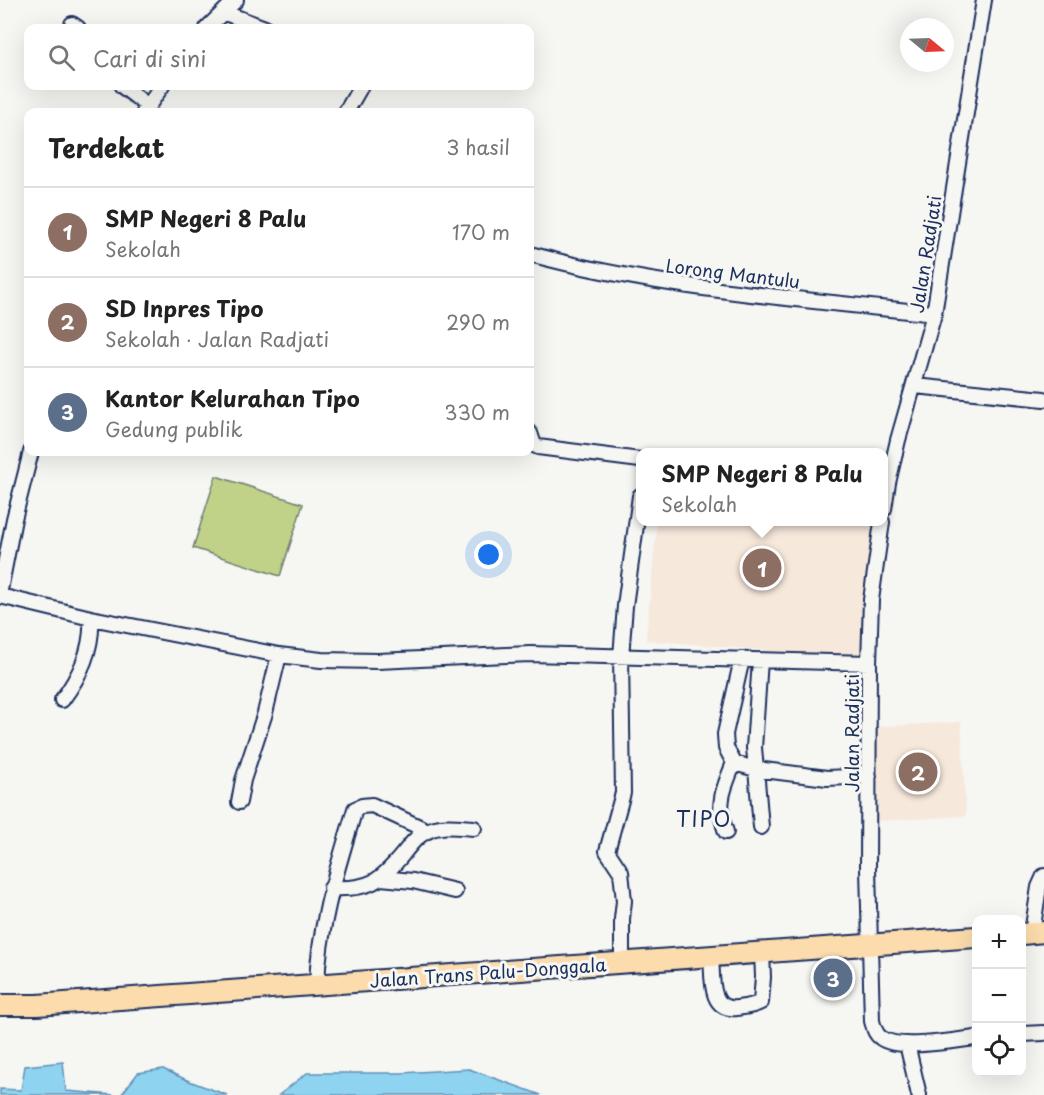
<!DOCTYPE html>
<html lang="id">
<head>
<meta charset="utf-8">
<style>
	body { margin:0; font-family:"Playpen Sans",sans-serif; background:#f6f6f6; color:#222 }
	.controls { position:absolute; right:18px; bottom:18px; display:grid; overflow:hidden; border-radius:12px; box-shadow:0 6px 24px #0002 }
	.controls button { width:54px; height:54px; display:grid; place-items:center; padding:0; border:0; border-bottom:2px solid #e0e0e0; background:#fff; color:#222; font:30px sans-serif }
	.compass { position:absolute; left:900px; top:18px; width:54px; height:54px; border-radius:50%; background:#fff; box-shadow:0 6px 24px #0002; rotate:109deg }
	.you { position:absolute; left:489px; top:555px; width:21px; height:21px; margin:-15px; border:4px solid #fff; border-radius:50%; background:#1a73e8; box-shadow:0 0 0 9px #1a73e833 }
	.badge { display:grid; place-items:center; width:39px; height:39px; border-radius:50%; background:#d1495b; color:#fff; font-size:20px; font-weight:700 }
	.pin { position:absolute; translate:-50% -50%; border:3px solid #fff; box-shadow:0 2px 6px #0006 }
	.popup { position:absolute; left:636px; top:448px; width:252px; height:78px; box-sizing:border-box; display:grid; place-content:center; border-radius:12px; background:#fff; filter:drop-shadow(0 2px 4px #0005); font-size:20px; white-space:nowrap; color:#767676 }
	.popup b { font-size:22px; color:#222 }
	.popup::after { content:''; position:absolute; left:50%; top:100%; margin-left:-12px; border:12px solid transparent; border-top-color:#fff }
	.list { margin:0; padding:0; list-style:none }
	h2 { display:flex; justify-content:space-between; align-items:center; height:78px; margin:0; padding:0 24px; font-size:26px }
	h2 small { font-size:20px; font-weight:400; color:#767676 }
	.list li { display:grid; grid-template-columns:39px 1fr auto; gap:18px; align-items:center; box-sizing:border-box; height:90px; padding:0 24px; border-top:2px solid #e0e0e0 }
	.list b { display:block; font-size:22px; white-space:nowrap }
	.list p { margin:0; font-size:20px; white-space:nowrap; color:#767676 }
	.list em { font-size:20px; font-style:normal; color:#767676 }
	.icon { flex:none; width:33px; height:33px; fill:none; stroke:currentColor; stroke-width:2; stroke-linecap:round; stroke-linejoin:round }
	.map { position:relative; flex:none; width:1044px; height:1095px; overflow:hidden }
	.search { position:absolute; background:#fff; box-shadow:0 6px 24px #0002; left:24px; top:24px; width:510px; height:66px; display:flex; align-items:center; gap:15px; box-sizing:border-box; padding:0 21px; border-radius:12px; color:#767676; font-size:22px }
	.panel { position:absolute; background:#fff; box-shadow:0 6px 24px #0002; left:24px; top:108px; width:510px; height:348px; border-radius:12px }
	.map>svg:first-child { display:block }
	.built { fill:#f7e8dc }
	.green { fill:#c0d287; stroke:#6e8072; stroke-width:1.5 }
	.water { fill:#8ed3f0; stroke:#6091b6; stroke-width:1.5 }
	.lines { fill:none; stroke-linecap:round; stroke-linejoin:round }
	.minor-casing { stroke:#1b2f5e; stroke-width:18 }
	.highway-casing { stroke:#1b2f5e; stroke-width:24 }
	.minor { stroke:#f6f6f2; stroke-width:14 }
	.highway { stroke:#fcdcac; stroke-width:20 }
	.labels { text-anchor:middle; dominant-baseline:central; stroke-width:6; stroke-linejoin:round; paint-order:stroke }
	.street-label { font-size:18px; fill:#1b2f5e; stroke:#f6f6f2 }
	.quarter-label { font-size:21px; letter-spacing:1.5px; fill:#1b2f5e; stroke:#f6f6f2 }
</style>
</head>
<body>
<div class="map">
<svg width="1044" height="1095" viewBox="0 0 1044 1095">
	<rect width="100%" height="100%" fill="#f6f6f2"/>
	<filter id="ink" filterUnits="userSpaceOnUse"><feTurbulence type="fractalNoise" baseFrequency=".0167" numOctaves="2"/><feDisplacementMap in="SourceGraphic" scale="12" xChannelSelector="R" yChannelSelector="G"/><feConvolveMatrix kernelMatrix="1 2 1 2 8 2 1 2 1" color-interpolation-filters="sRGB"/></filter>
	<g filter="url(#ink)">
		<!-- built -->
		<path class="built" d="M 657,522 L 875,522 L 862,659 L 646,640 Z
			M 961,722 L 966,816 L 876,821 L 871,727 Z"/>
		<!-- green -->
		<path class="green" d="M 216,476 L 303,504 L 280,576 L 193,548 Z"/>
		<!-- water -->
		<path class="water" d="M 63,1062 L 66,1091 L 114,1095 L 0,1095 L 0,1089 L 21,1090 L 25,1066 Z
			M 163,1069 L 189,1081 L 227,1095 L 121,1095 L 138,1073 Z
			M 469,1069 L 541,1095 L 279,1095 L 307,1073 L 401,1073 Z"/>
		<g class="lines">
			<!-- minor casing -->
			<g class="minor-casing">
				<path id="minor" d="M 225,13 L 265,28
					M 72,24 L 78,28
					M 207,28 L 236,0
					M 122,86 L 148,106
					M 144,112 L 162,86
					M 346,112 L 361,86
					M 530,254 C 662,290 798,298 934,314
					M 915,386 L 1044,399
					M 530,433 L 534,445 L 538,447 L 640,460
					M 884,509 L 888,483 L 898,440 L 934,314 L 984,0
					M 882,522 L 871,600 L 869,663 L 868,869 L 872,1021 C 874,1028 875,1034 881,1038 C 899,1051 954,1040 976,1038
					M 0,590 L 14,519 L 31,452
					M 0,596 L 91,618 L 279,655 L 321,660 L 378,661 L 530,654 L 869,663
					M 742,659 L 725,734 L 726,748 L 734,763 L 756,769 L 761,827
					M 760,660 L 754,748 L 756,769 L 827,778 L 869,776
					M 62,700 C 80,676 93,648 91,618
					M 239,802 L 243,780 L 265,713 L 279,655
					M 726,832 C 716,805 723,789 734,763
					M 381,878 L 413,881 L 455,891
					M 331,888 C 369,890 380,882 403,854 C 410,845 417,836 427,831 C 442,824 458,827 474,828
					M 1032,933 L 1039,887 L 1044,876
					M 711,956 C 713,976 708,1011 737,1008 C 745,1007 754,1006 761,1002 L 763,977 L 762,952
					M 622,962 L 622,919 L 624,901 L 621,872 L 607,851 L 623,793 L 621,657 L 625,606 L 640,496
					M 317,984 C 319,923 338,867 355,809 L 362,806 L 372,805 L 428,831
					M 1022,1034 L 1044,1033
					M 907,1044 L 919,1095"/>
			</g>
			<!-- highway casing -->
			<g class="highway-casing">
				<path id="highway" d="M 1022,934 L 1044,932
					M 0,1005 L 37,1005 L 976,937"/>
			</g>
			<!-- minor -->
			<use href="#minor" class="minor"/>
			<!-- highway -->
			<use href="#highway" class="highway"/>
		</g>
	</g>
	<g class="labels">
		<!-- street labels -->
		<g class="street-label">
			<text transform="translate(925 254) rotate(-81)">Jalan Radjati</text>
			<text transform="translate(733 273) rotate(7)">Lorong Mantulu</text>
			<text transform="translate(851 733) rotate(-90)">Jalan Radjati</text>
			<text transform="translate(488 972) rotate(-4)">Jalan Trans Palu-Donggala</text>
		</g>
		<!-- quarter labels -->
		<g class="quarter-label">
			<text x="704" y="818">TIPO</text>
		</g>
	</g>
</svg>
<div class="controls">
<button>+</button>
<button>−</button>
<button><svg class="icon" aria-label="locate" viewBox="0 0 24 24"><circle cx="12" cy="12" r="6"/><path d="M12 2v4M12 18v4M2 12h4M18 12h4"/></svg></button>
</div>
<svg class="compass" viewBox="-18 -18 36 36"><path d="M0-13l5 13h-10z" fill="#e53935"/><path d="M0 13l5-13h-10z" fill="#767676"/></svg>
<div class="you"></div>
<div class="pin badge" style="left:762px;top:568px;background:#8d6e63">1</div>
<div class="popup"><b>SMP Negeri 8 Palu</b>Sekolah</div>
<div class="pin badge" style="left:918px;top:772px;background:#8d6e63">2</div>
<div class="pin badge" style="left:833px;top:978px;background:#5c6f8a">3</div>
<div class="search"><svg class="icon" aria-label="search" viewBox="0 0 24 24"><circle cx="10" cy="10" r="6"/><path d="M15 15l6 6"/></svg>Cari di sini</div>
<section class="panel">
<h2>Terdekat<small>3 hasil</small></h2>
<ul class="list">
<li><span class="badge" style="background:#8d6e63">1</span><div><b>SMP Negeri 8 Palu</b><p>Sekolah</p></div><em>170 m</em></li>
<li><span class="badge" style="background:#8d6e63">2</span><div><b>SD Inpres Tipo</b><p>Sekolah · Jalan Radjati</p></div><em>290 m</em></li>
<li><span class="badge" style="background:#5c6f8a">3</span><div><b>Kantor Kelurahan Tipo</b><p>Gedung publik</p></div><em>330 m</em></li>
</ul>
</section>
</div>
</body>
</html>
